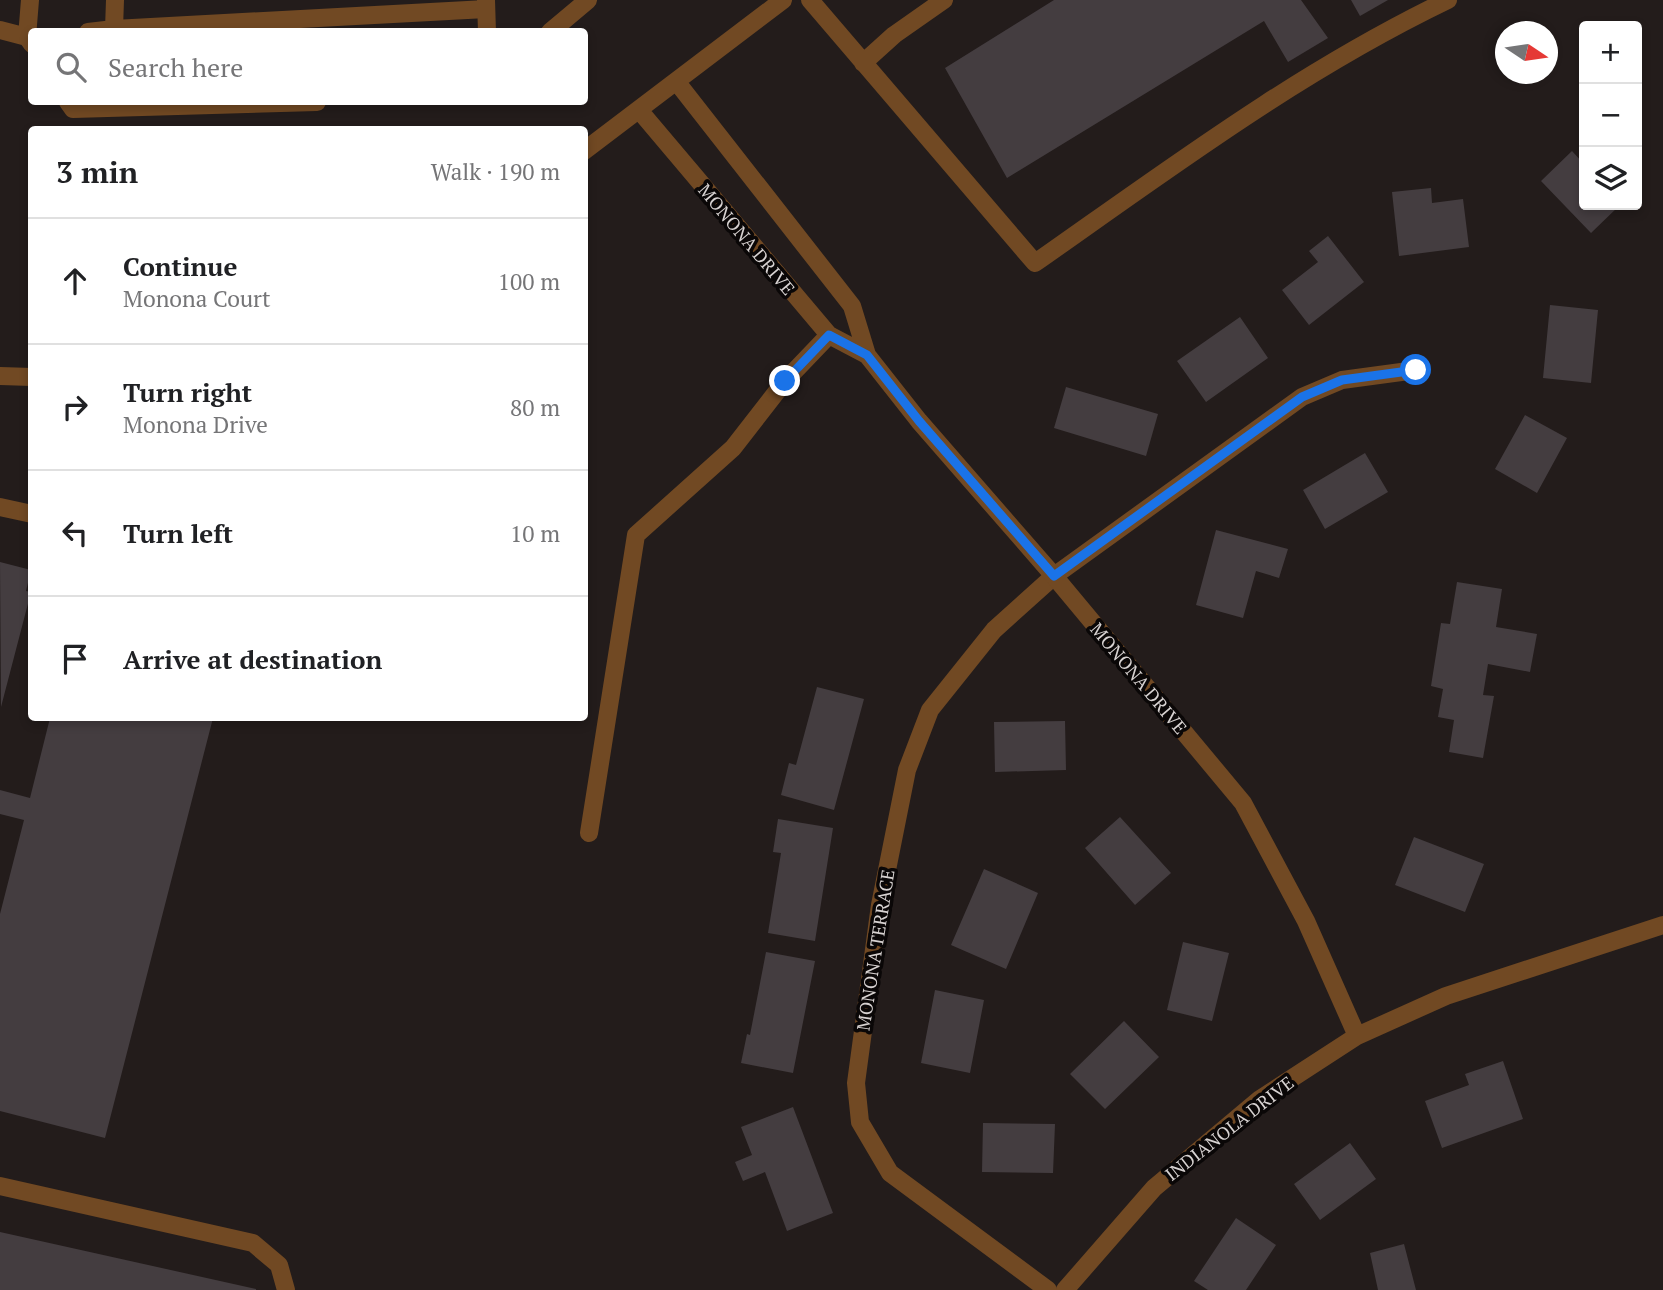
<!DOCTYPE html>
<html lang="en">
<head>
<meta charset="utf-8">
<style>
	body { margin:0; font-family:"PT Serif",serif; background:#f2f2f2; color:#202124 }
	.controls { position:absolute; right:21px; top:21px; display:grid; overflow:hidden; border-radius:7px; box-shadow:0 4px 10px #0003 }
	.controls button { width:63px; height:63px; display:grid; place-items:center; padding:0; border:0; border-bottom:2px solid #e0e0e0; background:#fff; color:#202124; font:35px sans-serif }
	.compass { position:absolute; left:1495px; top:21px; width:63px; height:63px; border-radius:50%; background:#fff; box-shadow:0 4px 10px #0003; rotate:103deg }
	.stop { position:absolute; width:21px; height:21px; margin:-16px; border:5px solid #1a73e8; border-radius:50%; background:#fff }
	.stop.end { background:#1a73e8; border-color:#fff; box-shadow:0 2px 7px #0008 }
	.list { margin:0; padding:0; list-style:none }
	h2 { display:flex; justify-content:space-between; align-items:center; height:91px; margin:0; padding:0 28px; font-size:30px }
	h2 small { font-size:23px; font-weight:400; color:#757577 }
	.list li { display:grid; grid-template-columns:46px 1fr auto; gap:21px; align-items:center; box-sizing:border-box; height:126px; padding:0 28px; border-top:2px solid #e0e0e0 }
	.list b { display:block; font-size:26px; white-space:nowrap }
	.list p { margin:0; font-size:23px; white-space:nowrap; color:#757577 }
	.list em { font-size:23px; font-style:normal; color:#757577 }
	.icon { flex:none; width:38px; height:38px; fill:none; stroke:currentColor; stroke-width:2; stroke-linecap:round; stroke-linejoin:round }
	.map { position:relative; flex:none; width:1663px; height:1290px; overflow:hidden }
	.search { position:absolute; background:#fff; box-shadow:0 4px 10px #0003; left:28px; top:28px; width:560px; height:77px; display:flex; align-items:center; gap:18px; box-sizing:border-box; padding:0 24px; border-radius:7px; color:#757577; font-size:26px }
	.panel { position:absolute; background:#fff; box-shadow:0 4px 10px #0003; left:28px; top:126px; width:560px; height:595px; border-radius:7px }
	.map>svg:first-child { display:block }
	.building { fill:#443d40 }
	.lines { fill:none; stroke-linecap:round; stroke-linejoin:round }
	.service { stroke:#714923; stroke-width:18 }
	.minor { stroke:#714923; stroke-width:18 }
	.tertiary { stroke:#714923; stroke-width:18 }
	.route { stroke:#1a73e8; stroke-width:9 }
	.labels { text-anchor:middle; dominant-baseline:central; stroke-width:7; stroke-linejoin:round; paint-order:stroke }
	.street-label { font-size:18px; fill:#d7d2d1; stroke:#0a0707 }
</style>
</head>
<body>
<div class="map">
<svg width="1663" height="1290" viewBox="0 0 1663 1290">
	<rect width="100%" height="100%" fill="#231c1b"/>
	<!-- building -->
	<path class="building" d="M 1054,0 L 1301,0 L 1328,38 L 1288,62 L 1264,21 L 1007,178 L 945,68 Z
		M 1351,0 L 1388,0 L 1360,16 Z
		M 1572,151 L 1584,164 L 1584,205 L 1620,205 L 1591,233 L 1541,181 Z
		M 1431,188 L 1432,203 L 1463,199 L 1469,247 L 1399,256 L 1392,192 Z
		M 1328,236 L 1364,282 L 1309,325 L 1282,290 L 1318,262 L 1309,251 Z
		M 1550,305 L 1598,310 L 1591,383 L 1543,378 Z
		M 1240,317 L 1268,358 L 1206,402 L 1177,361 Z
		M 1066,387 L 1158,414 L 1146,456 L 1054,428 Z
		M 1525,415 L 1567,438 L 1537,493 L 1495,469 Z
		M 1365,453 L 1388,492 L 1325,529 L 1303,490 Z
		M 1216,530 L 1288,549 L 1279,578 L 1256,571 L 1243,618 L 1196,605 Z
		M 0,562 L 31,570 L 26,591 L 31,592 L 1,707 Z
		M 1457,582 L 1502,589 L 1496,627 L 1537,634 L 1530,672 L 1488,664 L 1483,695 L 1494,696 L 1483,758 L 1449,752 L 1454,720 L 1438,717 L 1443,689 L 1431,686 L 1441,623 L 1450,624 Z
		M 817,687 L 864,699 L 834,810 L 781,795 L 789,763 L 796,765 Z
		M 50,718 L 213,718 L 105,1138 L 0,1111 L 0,914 L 24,820 L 0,814 L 0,790 L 30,798 Z
		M 1065,721 L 1066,770 L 995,772 L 994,722 Z
		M 1120,817 L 1171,873 L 1135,905 L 1085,848 Z
		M 778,819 L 833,828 L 815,941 L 768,933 L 781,853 L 773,852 Z
		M 1414,837 L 1484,864 L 1465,912 L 1395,885 Z
		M 984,869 L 1038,893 L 1006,969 L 951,945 Z
		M 1183,942 L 1229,953 L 1212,1021 L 1167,1010 Z
		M 766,952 L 815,961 L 793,1073 L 741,1063 L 747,1034 L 750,1035 Z
		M 935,990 L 984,1000 L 970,1073 L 921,1063 Z
		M 1124,1021 L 1159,1057 L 1105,1109 L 1070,1074 Z
		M 1503,1061 L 1523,1119 L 1442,1148 L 1425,1101 L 1469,1085 L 1465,1074 Z
		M 793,1107 L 833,1213 L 787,1231 L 765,1172 L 743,1181 L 735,1162 L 752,1155 L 741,1127 Z
		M 983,1123 L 1055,1124 L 1053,1173 L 982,1172 Z
		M 1350,1143 L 1376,1179 L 1320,1220 L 1294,1184 Z
		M 1236,1218 L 1276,1245 L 1246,1290 L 1208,1290 L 1194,1281 Z
		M 0,1232 L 256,1289 L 256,1290 L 0,1290 Z
		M 1404,1244 L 1416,1290 L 1378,1290 L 1370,1253 Z"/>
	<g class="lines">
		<!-- service -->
		<path class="service" d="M 30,0 L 27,37 L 32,36
			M 486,0 L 487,32
			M 810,0 L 1035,263 C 1169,169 1300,71 1448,0
			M 114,29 L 486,9
			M 0,30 L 27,37 L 32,44
			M 88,32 L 114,29 L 115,0
			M 550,32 L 588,0
			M 863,63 L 894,35 L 944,0
			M 68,102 L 73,109 L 317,102
			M 0,507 L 32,514
			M 589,833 L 636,535 L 733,448 L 785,381 L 829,335
			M 0,1186 L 253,1243 L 279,1265 L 286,1290"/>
		<!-- minor -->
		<path class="minor" d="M 1048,1290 L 890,1173 L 860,1122 L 856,1083 L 880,905 L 907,770 L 930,710 L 994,630 L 1054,576 L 1302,397 L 1342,380 L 1416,370"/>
		<!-- tertiary -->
		<path class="tertiary" d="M 676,81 L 852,306 L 867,355 L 919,421 L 1054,576 L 1243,803 L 1306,921 L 1357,1036
			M 639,110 L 829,335 L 867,355
			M 584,151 L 783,0
			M 0,376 L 32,377
			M 1065,1290 L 1154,1188 L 1260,1099 L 1357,1036 L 1446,996 L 1663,925"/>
	</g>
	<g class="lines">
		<!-- route -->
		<path class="route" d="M 785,381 L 829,335 L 867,355 L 919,421 L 1054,576 L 1302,397 L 1342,380 L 1416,370"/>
	</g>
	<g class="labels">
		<!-- street labels -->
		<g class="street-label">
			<text transform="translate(747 239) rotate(50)">MONONA DRIVE</text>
			<text transform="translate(1139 678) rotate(50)">MONONA DRIVE</text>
			<text transform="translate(875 950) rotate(-81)">MONONA TERRACE</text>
			<text transform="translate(1229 1128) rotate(-38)">INDIANOLA DRIVE</text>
		</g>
	</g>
</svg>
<div class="controls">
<button>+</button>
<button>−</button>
<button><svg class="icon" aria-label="layers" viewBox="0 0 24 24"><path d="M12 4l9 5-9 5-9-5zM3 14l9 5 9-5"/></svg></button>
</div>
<svg class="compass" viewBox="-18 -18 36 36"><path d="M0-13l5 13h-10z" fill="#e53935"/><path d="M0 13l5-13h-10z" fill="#757577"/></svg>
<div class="stop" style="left:1416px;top:370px"></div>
<div class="stop end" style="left:785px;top:381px"></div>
<div class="search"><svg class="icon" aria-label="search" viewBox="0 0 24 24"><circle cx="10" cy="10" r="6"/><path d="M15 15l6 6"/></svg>Search here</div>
<section class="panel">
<h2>3 min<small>Walk · 190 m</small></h2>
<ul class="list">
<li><svg class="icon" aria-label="ahead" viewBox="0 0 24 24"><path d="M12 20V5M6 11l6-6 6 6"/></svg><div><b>Continue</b><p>Monona Court</p></div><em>100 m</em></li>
<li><svg class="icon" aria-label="right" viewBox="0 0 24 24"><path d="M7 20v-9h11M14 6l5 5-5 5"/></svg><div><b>Turn right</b><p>Monona Drive</p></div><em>80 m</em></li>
<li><svg class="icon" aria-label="left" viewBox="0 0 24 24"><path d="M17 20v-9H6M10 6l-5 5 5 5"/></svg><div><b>Turn left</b></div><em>10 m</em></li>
<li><svg class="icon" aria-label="arrive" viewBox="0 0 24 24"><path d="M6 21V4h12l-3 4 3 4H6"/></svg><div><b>Arrive at destination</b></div></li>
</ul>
</section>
</div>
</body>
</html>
